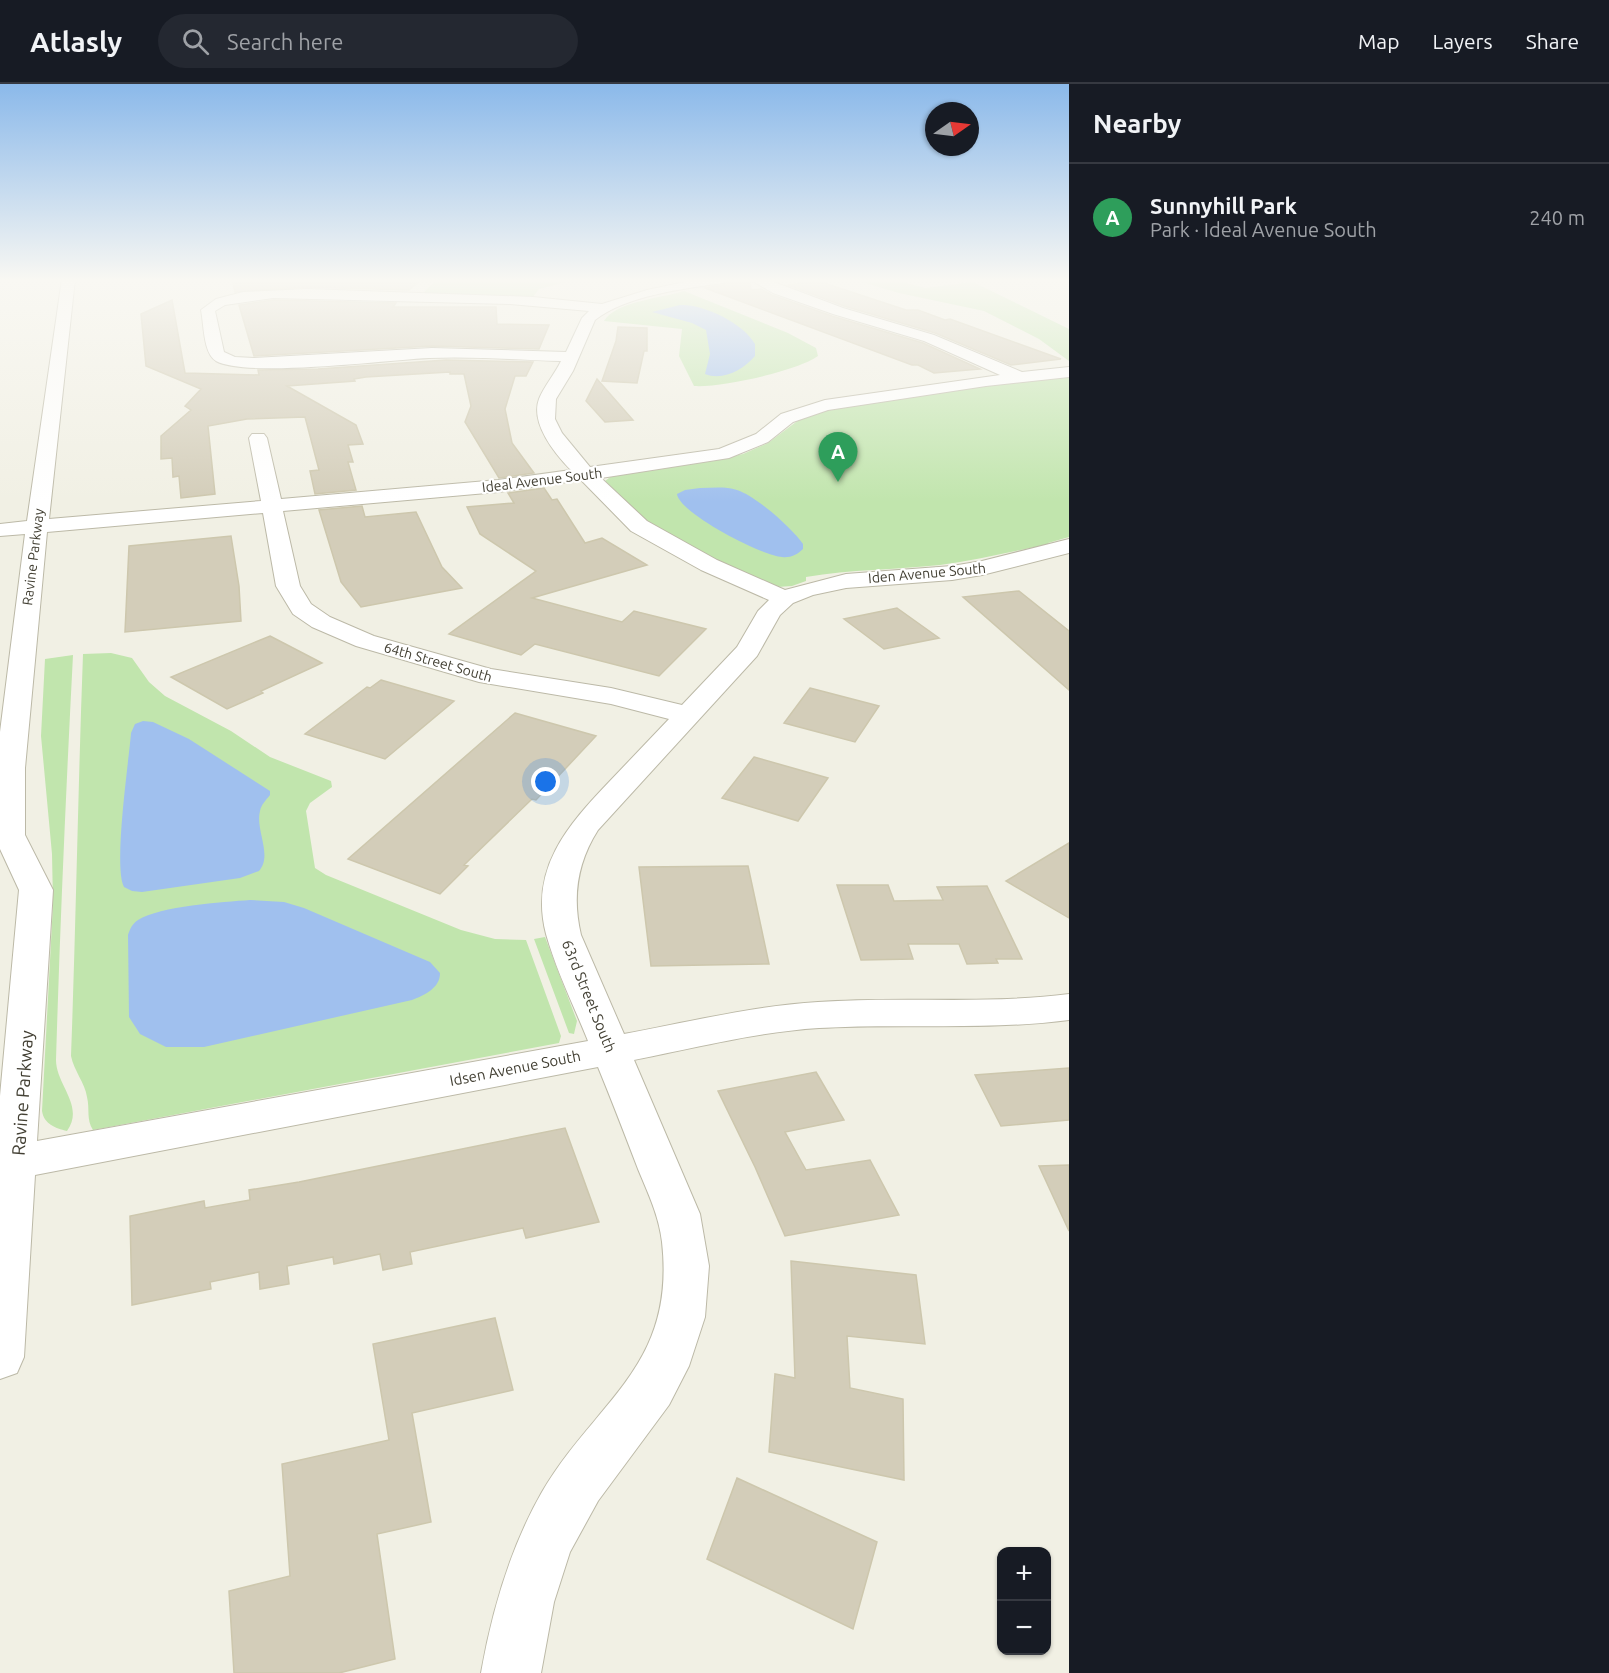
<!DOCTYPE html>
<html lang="en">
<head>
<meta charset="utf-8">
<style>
	body { margin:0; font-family:Ubuntu,sans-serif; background:#242831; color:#f1f3f6 }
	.controls { position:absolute; right:18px; bottom:18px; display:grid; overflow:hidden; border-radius:12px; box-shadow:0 2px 4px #0004 }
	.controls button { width:54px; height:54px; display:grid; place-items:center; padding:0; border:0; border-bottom:2px solid #363941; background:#171b24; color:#f1f3f6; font:30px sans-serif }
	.compass { position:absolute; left:925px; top:18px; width:54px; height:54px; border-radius:50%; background:#171b24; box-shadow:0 2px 4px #0004; rotate:76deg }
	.you { position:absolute; left:546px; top:698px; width:21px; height:21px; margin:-15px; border:4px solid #fff; border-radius:50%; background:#1a73e8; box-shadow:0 0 0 9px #1a73e833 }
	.badge { display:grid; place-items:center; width:39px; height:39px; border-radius:50%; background:#f56217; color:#fff; font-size:20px; font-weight:700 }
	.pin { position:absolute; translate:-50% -50px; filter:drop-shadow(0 2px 3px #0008) }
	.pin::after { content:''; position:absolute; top:32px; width:21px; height:18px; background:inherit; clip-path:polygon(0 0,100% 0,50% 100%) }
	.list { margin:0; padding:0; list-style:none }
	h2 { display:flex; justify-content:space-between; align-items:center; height:78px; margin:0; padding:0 24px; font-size:26px }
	h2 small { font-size:20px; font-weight:400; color:#9ea1a6 }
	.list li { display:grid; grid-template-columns:39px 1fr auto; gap:18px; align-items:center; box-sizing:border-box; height:108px; padding:0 24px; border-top:2px solid #363941 }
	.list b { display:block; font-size:22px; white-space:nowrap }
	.list p { margin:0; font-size:20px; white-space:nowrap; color:#9ea1a6 }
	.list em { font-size:20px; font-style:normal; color:#9ea1a6 }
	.icon { flex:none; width:33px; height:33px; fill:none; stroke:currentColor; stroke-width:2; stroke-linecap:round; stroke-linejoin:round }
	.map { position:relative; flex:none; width:1069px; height:1589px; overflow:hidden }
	header { display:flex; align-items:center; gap:36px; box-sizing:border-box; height:84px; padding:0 30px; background:#171b24; border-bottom:2px solid #363941 }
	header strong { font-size:28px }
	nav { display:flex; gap:33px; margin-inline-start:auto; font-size:21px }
	.search { width:420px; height:54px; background:#242831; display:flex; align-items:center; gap:15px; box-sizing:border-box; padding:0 21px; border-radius:33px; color:#9ea1a6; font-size:22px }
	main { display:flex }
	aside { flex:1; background:#171b24 }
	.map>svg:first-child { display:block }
	.green { fill:#c1e5ad }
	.water { fill:#a0c0ee }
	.building { fill:#d3cdb9; stroke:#cdc7ad; stroke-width:1.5 }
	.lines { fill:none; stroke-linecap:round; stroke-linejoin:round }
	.minor-casing { stroke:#bcb9a7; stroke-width:2 }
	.minor { fill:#fff; fill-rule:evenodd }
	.labels { text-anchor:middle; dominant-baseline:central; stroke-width:4.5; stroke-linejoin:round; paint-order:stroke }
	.far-street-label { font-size:14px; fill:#434034; stroke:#fff }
	.street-label { font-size:15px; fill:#434034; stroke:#fff }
	.near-street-label { font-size:18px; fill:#434034; stroke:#fff }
</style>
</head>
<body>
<header>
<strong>Atlasly</strong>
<div class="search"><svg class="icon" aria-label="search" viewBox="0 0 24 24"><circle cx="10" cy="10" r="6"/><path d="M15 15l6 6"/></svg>Search here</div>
<nav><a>Map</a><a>Layers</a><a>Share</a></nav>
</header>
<main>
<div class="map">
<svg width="1069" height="1589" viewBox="0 0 1069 1589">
	<rect width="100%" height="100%" fill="#f1f0e4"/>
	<!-- green -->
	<path class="green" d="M 437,195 L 577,195 L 539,205 L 533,213 L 421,211 Z
		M 852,195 L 892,195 L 925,204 L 973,198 L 1069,245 L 1069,277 L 1039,255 L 984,227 L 899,209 Z
		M 684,207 L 788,249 L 816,264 L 818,272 C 797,287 721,304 694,302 L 679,272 L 682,245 L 604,237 C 616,217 663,214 684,207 Z
		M 1069,292 L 1069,453 L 1048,459 L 1048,463 C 1042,464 1036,462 1030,464 C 1000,470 971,477 940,481 C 895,486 851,485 806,493 L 806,497 L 792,502 L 777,503 L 738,488 L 649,439 L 605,397 L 613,391 L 710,377 L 743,370 L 768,359 L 800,335 L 824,327 L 962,305 Z
		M 111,569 L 132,574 L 149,598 L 165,612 L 231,647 L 270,673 L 331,697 L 332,703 L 310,719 L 306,727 L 315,784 L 326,791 L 461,846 L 495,855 L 526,856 L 561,952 L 559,959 L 93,1046 C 86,1035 90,1025 87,1013 C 85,999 74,987 71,972 C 76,838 78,704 83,570 Z
		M 73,571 C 66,706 60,841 56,976 C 56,1001 85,1022 67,1047 C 55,1044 44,1040 42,1027 L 53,820 L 52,770 L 41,652 L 45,575 Z
		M 545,853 L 577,937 L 574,950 L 569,949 L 534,855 Z"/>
	<!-- water -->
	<path class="water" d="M 680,221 C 704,220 743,239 755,260 L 755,272 C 743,286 723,297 705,290 L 710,270 L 706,246 L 692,239 L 652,228 Z
		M 700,404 C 712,404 725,402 737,406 C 756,412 792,444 803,460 L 803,465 C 797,471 790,474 782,473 C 762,472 679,429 677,410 L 685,406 Z
		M 143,637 L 153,638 L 189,655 L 270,707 L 270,711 C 266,716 261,721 260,727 C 255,746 273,771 259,787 L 240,794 L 142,808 L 132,807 L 124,803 C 113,783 129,676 131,649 L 135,640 Z
		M 250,816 L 284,818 L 304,824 L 430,878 L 440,889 C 440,904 425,911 412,916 L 204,963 L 166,963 L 140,950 L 129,933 L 128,851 C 130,845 132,840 138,836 C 160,822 223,818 250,816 Z"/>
	<!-- building -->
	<path class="building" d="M 291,195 L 362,195 L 417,199 L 409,206 L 307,203 L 235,208 L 233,199 Z
		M 731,195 L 747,195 L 750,198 L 751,206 L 761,205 L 772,211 L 832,232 L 923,259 L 980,285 L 934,289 L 918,281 L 912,281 L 705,204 L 723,201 Z
		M 818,197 L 906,226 L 918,226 L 945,236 L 950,235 L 1061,275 L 1011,281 L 935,249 L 844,222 L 788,201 Z
		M 172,216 L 185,289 L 259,291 L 258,286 L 318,285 L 446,276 L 533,278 L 526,292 L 515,292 L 505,325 L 512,359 L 534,389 L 499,394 L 465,338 L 471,322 L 464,290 L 450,290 L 450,288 L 366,293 L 354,295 L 355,297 L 287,302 L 356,341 L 363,360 L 348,361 L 353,378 L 348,378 L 356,406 L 315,410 L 310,387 L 319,386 L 305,333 L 247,335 L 208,342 L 215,410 L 181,414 L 179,392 L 173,393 L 172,374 L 161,375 L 161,352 L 191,326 L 185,322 L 201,305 L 146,282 L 141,230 Z
		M 273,216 L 396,219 L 393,223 L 496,223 L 497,240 L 549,241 L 539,265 L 432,262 L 254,272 L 239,221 Z
		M 618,243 L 647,244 L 647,267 L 644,267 L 637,299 L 602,297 L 616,257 Z
		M 597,295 L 633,336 L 605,338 L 586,317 Z
		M 544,404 L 552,416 L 557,415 L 585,459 L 602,454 L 647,481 L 532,514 L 622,538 L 634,527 L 706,545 L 659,592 L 535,560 L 521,571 L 449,550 L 536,487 L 480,450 L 467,423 L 514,419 L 508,409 Z
		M 362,422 L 365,433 L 416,428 L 442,483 L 462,504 L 361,523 L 341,498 L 319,426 Z
		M 231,452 L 239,502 L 241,537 L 125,548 L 129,462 Z
		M 1019,507 L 1069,547 L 1069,606 L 963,513 Z
		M 897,524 L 939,554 L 884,565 L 844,535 Z
		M 270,552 L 322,579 L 261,607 L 263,609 L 227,625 L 171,593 Z
		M 381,596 L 454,617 L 385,675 L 305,650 L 367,603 L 370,604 Z
		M 810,604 L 879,622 L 855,658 L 784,639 Z
		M 515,629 L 596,652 L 536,716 L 532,715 L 464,781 L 468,782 L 440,810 L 348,775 Z
		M 754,673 L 828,694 L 798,737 L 722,714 Z
		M 1069,759 L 1069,834 L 1006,797 Z
		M 748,782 L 769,880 L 651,882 L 639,783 Z
		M 837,801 L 888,801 L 894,817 L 943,816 L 937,803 L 987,802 L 1022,875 L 996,875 L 998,879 L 967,880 L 959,860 L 908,860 L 913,875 L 861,876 Z
		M 1069,984 L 1069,1036 L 1001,1042 L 975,991 Z
		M 816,988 L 844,1036 L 785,1048 L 806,1086 L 870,1076 L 899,1131 L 785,1152 L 755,1083 L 718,1007 Z
		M 565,1044 L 599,1138 L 526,1154 L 523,1144 L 410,1168 L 412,1180 L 383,1186 L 380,1170 L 334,1180 L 333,1173 L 287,1182 L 289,1200 L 260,1205 L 259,1188 L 210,1198 L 211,1205 L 132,1221 L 130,1132 L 204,1117 L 205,1124 L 250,1116 L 249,1106 L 299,1098 Z
		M 1069,1081 L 1069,1147 L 1039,1082 Z
		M 791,1177 L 916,1191 L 925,1260 L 847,1252 L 850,1304 L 903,1315 L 904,1396 L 769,1368 L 775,1290 L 795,1294 Z
		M 495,1234 L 513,1306 L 412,1329 L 431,1438 L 377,1450 L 395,1575 L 339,1589 L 234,1589 L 229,1507 L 290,1492 L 282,1380 L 389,1356 L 373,1260 Z
		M 737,1394 L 877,1458 L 853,1545 L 707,1475 Z"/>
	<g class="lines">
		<!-- minor casing -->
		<g class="minor-casing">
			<path id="minor" d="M 62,195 L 75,195 L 49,435 L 261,417 L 249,354 L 252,350 L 264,350 L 267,354 L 281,415 L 498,396 L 571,386 C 555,370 530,339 539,315 C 544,302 555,290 561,277 C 518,276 473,272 429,274 C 387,276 247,294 216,277 C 203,269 204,240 201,226 L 216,215 L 243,208 L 307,205 L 533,213 L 602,220 L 647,206 L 694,196 L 729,195 L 723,199 C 686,204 625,212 595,236 L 573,287 L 556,315 L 555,335 L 562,349 L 590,383 L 719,365 L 756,350 L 781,330 L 825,316 L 1000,291 L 924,257 L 833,230 L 773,209 L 749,195 L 766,195 L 843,224 L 934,251 L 1022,288 L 1069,283 L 1069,293 L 986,302 L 828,326 L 793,338 L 768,358 L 729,374 L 601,394 L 647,437 L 717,476 L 785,506 L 846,490 L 952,482 L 982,477 L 1069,455 L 1069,469 L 982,491 L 952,496 L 846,504 L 813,511 L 793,519 L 780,531 L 757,572 L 598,746 C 577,779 572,813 581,851 L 624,950 C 688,938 753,922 818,918 C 902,912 985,921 1069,910 L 1069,936 C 985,947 902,939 819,944 C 757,948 695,964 634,976 L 700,1130 L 709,1182 L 705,1233 L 689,1282 L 669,1321 L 598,1417 L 570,1468 L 554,1518 L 541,1589 L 481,1589 C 492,1527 510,1464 542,1408 C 596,1316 676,1283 662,1158 C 659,1132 648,1109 638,1085 C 625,1051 612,1017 598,983 L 35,1091 L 24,1273 L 17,1289 L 0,1295 L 0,1012 L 19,806 L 0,765 L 0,648 L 25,450 L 0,452 L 0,440 L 27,437 ZM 273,214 L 510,220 L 589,227 L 582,234 L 566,268 L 432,264 L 254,274 L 235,273 L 224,268 L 215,227 L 225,221 ZM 581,396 L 631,447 L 701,486 L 769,516 L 758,527 L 737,563 L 682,621 L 611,604 L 491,585 L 374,552 L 330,533 L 311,520 L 300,502 L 283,427 L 498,408 ZM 263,429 L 276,502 L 293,530 L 312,543 L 356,562 L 479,598 L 611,620 L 669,635 C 649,656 629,677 609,698 C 568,741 529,785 546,850 C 556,886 574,922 588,957 L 37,1057 L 53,806 L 25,751 L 25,684 L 47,448 Z"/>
		</g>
		<!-- minor -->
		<use href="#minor" class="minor"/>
	</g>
	<!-- sky -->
	<linearGradient id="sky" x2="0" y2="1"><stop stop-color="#8bb9ea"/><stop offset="0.47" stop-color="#f9f8f3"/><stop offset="1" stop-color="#f9f8f3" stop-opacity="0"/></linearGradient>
	<rect width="1069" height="418" fill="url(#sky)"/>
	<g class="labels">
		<!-- far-street labels -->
		<g class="far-street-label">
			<text transform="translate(542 396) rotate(-7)">Ideal Avenue South</text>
			<text transform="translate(33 473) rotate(-83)">Ravine Parkway</text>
			<text transform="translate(927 489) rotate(-5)">Iden Avenue South</text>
			<text transform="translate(438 578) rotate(16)">64th Street South</text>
		</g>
		<!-- street labels -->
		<g class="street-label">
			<text transform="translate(589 912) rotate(68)">63rd Street South</text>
			<text transform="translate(515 984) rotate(-11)">Idsen Avenue South</text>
		</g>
		<!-- near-street labels -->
		<g class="near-street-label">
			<text transform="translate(22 1009) rotate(-86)">Ravine Parkway</text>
		</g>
	</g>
</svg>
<div class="controls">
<button>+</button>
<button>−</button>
</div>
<svg class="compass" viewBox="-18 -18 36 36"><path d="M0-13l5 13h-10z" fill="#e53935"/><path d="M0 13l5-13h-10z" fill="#9ea1a6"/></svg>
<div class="you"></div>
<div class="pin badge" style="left:838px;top:398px;background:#2e9e5b">A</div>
</div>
<aside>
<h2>Nearby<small></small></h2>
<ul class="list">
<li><span class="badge" style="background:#2e9e5b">A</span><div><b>Sunnyhill Park</b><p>Park · Ideal Avenue South</p></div><em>240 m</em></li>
</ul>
</aside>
</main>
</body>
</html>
